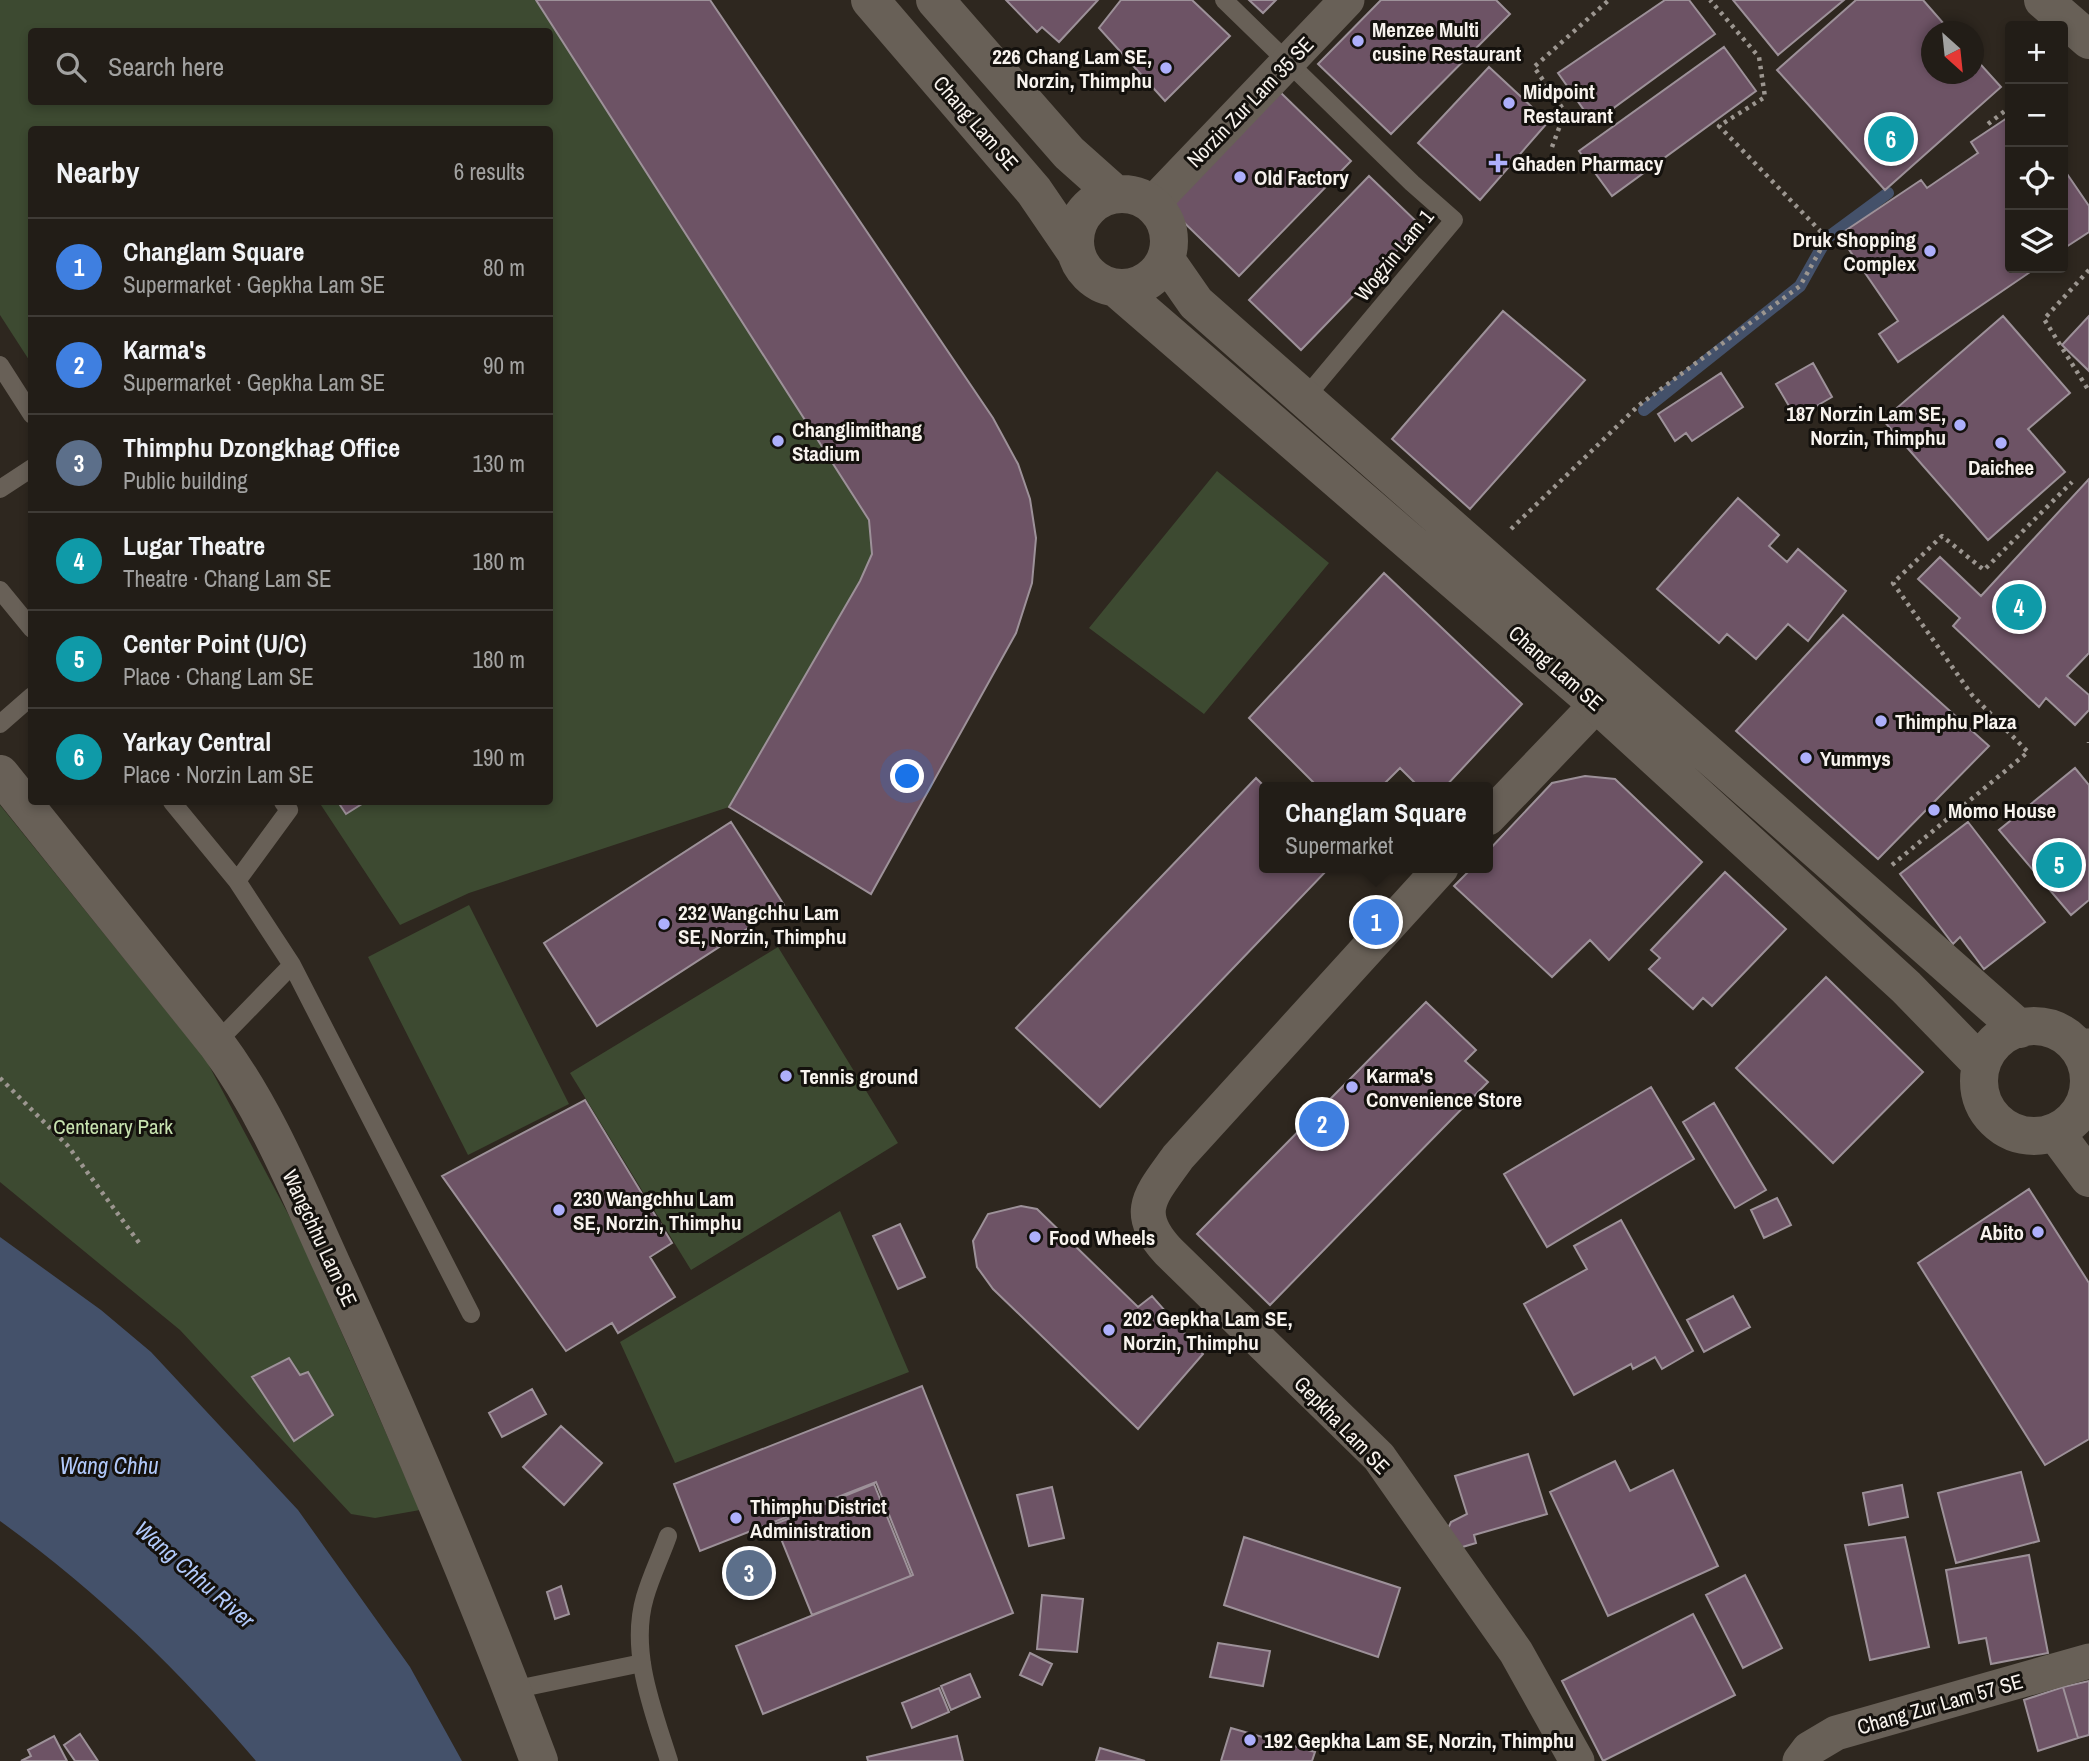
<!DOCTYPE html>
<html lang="en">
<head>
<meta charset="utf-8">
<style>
	body { margin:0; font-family:"Archivo Narrow",sans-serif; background:#2e2a24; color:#f1f3f6 }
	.controls { position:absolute; right:21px; top:21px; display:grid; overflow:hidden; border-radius:7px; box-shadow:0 4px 10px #0003 }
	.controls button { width:63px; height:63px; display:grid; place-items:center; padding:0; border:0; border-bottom:2px solid #3f3b36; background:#221d17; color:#f1f3f6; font:35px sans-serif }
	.compass { position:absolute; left:1921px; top:21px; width:63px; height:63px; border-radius:50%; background:#221d17; box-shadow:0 4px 10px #0003; rotate:153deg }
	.you { position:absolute; left:908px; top:777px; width:24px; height:24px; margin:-18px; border:5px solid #fff; border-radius:50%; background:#1a73e8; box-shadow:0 0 0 10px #1a73e833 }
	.badge { display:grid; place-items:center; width:46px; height:46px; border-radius:50%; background:#8c9099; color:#fff; font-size:23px; font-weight:700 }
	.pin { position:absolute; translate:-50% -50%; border:4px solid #fff; box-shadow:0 2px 7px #0006 }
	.popup { position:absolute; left:1259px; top:782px; width:234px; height:91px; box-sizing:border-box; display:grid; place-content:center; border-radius:7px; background:#221d17; filter:drop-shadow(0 2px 5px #0005); font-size:23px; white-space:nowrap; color:#a2a2a1 }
	.popup b { font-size:26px; color:#f1f3f6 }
	.popup::after { content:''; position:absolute; left:50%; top:100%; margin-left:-14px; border:14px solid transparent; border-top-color:#221d17 }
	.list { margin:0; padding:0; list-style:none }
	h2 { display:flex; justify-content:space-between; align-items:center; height:91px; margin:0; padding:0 28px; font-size:30px }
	h2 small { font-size:23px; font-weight:400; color:#a2a2a1 }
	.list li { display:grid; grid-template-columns:46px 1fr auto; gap:21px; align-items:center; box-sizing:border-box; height:98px; padding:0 28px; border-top:2px solid #3f3b36 }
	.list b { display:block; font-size:26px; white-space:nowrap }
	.list p { margin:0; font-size:23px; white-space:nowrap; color:#a2a2a1 }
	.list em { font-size:23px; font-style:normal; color:#a2a2a1 }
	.icon { flex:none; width:38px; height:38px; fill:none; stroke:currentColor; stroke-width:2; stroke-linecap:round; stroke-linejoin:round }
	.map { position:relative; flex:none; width:2089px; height:1761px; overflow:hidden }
	.search { position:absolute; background:#221d17; box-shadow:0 4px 10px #0003; left:28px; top:28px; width:525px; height:77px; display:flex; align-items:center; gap:18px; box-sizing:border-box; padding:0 24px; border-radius:7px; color:#a2a2a1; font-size:26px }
	.panel { position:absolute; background:#221d17; box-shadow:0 4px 10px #0003; left:28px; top:126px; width:525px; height:679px; border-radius:7px }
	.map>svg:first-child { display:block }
	.green { fill:#3d4a31; fill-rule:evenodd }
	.water { fill:#44516a }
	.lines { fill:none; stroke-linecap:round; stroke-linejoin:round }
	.stream { stroke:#44516a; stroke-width:12 }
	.building { fill:#6d5365; stroke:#9d9199; stroke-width:2 }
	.path { stroke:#9c9690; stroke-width:4.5; stroke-dasharray:3.5 5; stroke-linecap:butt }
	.service { stroke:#686057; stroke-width:18 }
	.minor { stroke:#686057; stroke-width:35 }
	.tertiary { stroke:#686057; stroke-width:38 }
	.secondary { stroke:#686057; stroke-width:38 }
	.poi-dot { fill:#adaffb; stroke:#14110d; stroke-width:2.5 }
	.labels { text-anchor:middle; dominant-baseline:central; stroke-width:6; stroke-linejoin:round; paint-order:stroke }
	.poi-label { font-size:21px; font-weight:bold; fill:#f8f3ee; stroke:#14110d; text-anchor:start }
	.street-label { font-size:21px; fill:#f8f3ee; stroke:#14110d }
	.park-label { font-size:21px; fill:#c8e3b0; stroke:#14110d }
	.water-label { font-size:23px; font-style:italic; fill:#b1c9fa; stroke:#14110d }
</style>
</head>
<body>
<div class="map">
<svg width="2089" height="1761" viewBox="0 0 2089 1761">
	<rect width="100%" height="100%" fill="#2e271f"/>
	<!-- green -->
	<path class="green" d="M 0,0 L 710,0 L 993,418 C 1014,456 1032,492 1035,536 C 1040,610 992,674 958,736 C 929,789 900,841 871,894 L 729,807 L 469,893 L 400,925 L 319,802 L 550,802 L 550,130 L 32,130 L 31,363 L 0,315 ZM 32,32 L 550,32 L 550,102 L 32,102 Z
		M 1217,471 L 1329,563 L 1204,714 L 1089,628 Z
		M 0,805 L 206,1060 L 295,1227 L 420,1510 L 375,1518 L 351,1514 L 180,1330 L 0,1182 Z
		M 469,905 L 569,1104 L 468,1155 L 368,957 Z
		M 778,947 L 898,1143 L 691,1270 L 570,1073 Z
		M 840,1211 L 909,1372 L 675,1463 L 620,1342 Z"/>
	<!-- water -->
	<path class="water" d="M 0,1237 L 101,1310 L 151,1352 L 298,1510 L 410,1667 L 462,1761 L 256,1761 C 180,1671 96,1590 0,1521 Z"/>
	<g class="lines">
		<!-- stream -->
		<path class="stream" d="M 1644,410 L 1800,286 L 1827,238 L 1888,193"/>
	</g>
	<!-- building -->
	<path class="building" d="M 536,0 L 710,0 L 993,418 L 1018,464 L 1030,499 L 1036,538 L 1032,583 L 1016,633 L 871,894 L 729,807 L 860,581 L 872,554 L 869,520 Z
		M 1006,0 L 1098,0 L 1059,42 L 1042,27 L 1037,32 Z
		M 1121,0 L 1192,0 L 1230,36 L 1165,101 L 1099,28 Z
		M 1249,0 L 1276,0 L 1263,13 Z
		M 1381,0 L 1496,0 L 1510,14 L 1391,134 L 1318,64 Z
		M 1665,0 L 1689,0 L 1715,34 L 1593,123 L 1558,73 Z
		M 1733,0 L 1844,0 L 1778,55 Z
		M 1856,0 L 1923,0 L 1951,32 L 1932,32 L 1932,74 L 1974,74 L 1974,57 L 2001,87 L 1885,190 L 1777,70 Z
		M 1724,47 L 1756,91 L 1612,196 L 1579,151 Z
		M 1489,67 L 1548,122 L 1480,200 L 1418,143 Z
		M 1279,91 L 1351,161 L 1239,276 L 1167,206 Z
		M 2010,116 L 2010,268 L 2036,268 L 1898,362 L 1879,334 L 1898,321 L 1839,235 L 1921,180 L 1927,188 L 1978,153 L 1971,142 Z
		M 2063,168 L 2089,206 L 2089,232 L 2063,249 Z
		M 1369,176 L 1421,226 L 1301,350 L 1249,300 Z
		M 1503,311 L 1585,380 L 1470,509 L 1392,439 Z
		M 2003,316 L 2070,393 L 2028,429 L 2065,472 L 1988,540 L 1883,420 Z
		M 2089,316 L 2089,371 L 2062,345 Z
		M 1813,363 L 1832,397 L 1796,418 L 1776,384 Z
		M 1721,373 L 1743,407 L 1692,441 L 1686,433 L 1675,441 L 1658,414 Z
		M 2089,479 L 2089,653 L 2067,676 L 2089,695 L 2089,710 L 2075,725 L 2046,698 L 2039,707 L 1953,626 L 1960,618 L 1918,579 L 1940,557 L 1981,596 Z
		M 1738,498 L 1779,535 L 1769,546 L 1787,562 L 1798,549 L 1846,591 L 1808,641 L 1788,624 L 1756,659 L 1727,634 L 1719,643 L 1657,589 Z
		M 1384,573 L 1522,704 L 1445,787 L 1419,787 L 1400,768 L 1381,787 L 1318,787 L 1249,718 Z
		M 1843,615 L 1989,746 L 1878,859 L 1736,731 Z
		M 2075,768 L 2089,785 L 2089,900 L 2071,915 L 1999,830 Z
		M 1585,776 L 1615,779 L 1702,862 L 1609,960 L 1590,940 L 1552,977 L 1454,886 L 1472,868 L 1488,868 L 1488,851 L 1552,783 Z
		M 1256,778 L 1265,787 L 1264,868 L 1329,868 L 1100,1107 L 1016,1028 Z
		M 338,802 L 365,802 L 346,814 Z
		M 731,822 L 784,905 L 597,1026 L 544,943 Z
		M 1968,822 L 2045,922 L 1984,969 L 1960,937 L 1953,944 L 1900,874 Z
		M 1725,872 L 1786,929 L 1712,1006 L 1703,998 L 1693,1009 L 1649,969 L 1660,958 L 1651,950 Z
		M 1826,977 L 1923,1072 L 1833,1163 L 1736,1068 Z
		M 1426,1002 L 1476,1050 L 1465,1061 L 1488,1082 L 1270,1305 L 1197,1234 Z
		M 1651,1087 L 1694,1159 L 1547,1247 L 1504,1174 Z
		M 585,1100 L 672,1243 L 650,1257 L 675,1297 L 618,1333 L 612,1323 L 566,1351 L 442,1176 Z
		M 1714,1103 L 1766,1190 L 1735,1208 L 1683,1122 Z
		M 2029,1189 L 2089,1283 L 2089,1439 L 2045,1465 L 1918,1263 Z
		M 1777,1198 L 1791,1225 L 1764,1238 L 1751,1210 Z
		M 1021,1206 L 1037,1209 L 1138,1307 L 1152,1296 L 1203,1354 L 1138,1429 L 993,1289 L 977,1267 L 973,1241 L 988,1214 Z
		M 1621,1220 L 1693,1351 L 1662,1369 L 1655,1357 L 1633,1369 L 1631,1364 L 1574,1395 L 1524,1304 L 1587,1269 L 1574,1246 Z
		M 900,1224 L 925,1277 L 898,1289 L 873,1236 Z
		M 1733,1296 L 1750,1327 L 1704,1352 L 1687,1320 Z
		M 289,1358 L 300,1375 L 308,1372 L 333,1415 L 294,1441 L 252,1377 Z
		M 922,1386 L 1013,1613 L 763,1714 L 736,1646 L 913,1575 L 876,1482 L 700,1551 L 674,1484 Z
		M 532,1389 L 546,1414 L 502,1437 L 489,1413 Z
		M 561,1426 L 602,1463 L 564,1505 L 523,1467 Z
		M 1528,1454 L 1547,1514 L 1474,1535 L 1476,1543 L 1459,1548 L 1446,1533 L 1451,1522 L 1467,1514 L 1455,1476 Z
		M 1615,1461 L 1630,1491 L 1673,1470 L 1718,1566 L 1608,1616 L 1550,1492 Z
		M 2021,1472 L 2039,1541 L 1956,1563 L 1938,1493 Z
		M 874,1484 L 911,1576 L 812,1615 L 775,1524 Z
		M 1902,1485 L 1908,1517 L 1869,1525 L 1863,1493 Z
		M 1052,1487 L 1064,1538 L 1029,1546 L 1017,1495 Z
		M 1244,1537 L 1400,1588 L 1378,1657 L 1224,1605 Z
		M 1905,1537 L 1929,1647 L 1870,1660 L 1845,1545 Z
		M 2029,1555 L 2048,1653 L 1991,1664 L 1986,1638 L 1959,1643 L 1946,1570 Z
		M 1745,1575 L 1782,1648 L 1743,1668 L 1706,1595 Z
		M 561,1586 L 569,1614 L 555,1619 L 547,1592 Z
		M 1042,1595 L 1083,1599 L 1077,1652 L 1037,1649 Z
		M 1693,1614 L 1735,1695 L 1603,1761 L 1562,1681 Z
		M 1218,1643 L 1270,1651 L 1263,1686 L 1210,1677 Z
		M 1030,1653 L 1052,1664 L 1042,1685 L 1020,1675 Z
		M 970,1674 L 980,1697 L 951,1710 L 941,1686 Z
		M 2089,1681 L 2089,1735 L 2078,1738 L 2063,1687 Z
		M 2063,1687 L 2078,1738 L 2038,1751 L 2024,1700 Z
		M 939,1688 L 949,1712 L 912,1728 L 902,1703 Z
		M 1231,1728 L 1315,1752 L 1312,1761 L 1221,1761 Z
		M 80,1734 L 98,1761 L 75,1761 L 64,1745 Z
		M 54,1736 L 67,1761 L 21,1761 L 31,1756 L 28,1750 Z
		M 957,1736 L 963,1761 L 868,1761 L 867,1757 Z
		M 1100,1748 L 1145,1761 L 1096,1761 Z"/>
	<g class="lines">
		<!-- path -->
		<path class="path" d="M 1988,124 L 2010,107
			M 1552,147 L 1565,112 L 1534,67 L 1609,0
			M 2089,270 L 2044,319 L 2089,391
			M 1511,529 L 1638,406 L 1800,286 L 1827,238 L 1719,126 L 1765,97 L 1759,57 L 1710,0
			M 2089,742 L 2089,743
			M 1892,865 L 2028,752 L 1972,695 L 1893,583 L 1942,536 L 1984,570 L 2072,482
			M 0,1078 L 68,1146 L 140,1244"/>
		<!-- service -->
		<path class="service" d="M 1224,0 L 1412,183 L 1454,220 L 1305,398
			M 0,365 L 32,415
			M 0,489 L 32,468
			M 0,590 L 32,629
			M 0,724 L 32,696
			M 172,802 L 237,881 L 292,965 L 471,1314
			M 237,881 L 289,810 L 283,802
			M 216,1043 L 292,965
			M 668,1536 C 661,1556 651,1576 645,1597 C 629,1651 653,1710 669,1761
			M 512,1690 L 642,1663"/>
		<!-- minor -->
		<path class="minor" d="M 1152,204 L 1347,0
			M 1488,818 L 1597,704
			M 1441,868 L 1178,1157 C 1151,1195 1132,1212 1168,1251 L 1379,1457 L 1516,1652 L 1577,1761
			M 2080,1051 L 2089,1046
			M 1800,1761 L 1809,1749 L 1836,1733 L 2089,1661"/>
		<!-- tertiary -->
		<path class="tertiary" d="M 0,774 L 216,1043 C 269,1114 301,1198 338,1278 C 410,1436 478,1598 539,1761"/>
		<!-- secondary -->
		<path class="secondary" d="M 870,0 L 1034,191 L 1075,251
			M 935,0 L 1069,153 L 1115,194
			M 2043,0 L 2089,40
			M1075 241a47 47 0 1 1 94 0a47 47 0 1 1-94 0Z
			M 1166,260 L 1196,303 L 2020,1029
			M 1116,288 L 1597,704 L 1906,987 L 1981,1064
			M1979 1081a55 55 0 1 1 110 0a55 55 0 1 1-110 0Z
			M 2055,1132 L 2089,1178"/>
	</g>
	<!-- markers -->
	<g class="poi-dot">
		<circle cx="1358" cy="41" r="7"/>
		<circle cx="1166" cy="68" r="7"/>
		<circle cx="1509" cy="103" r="7"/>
		<path d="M1494.5 152.5h7v7h7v7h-7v7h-7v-7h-7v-7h7z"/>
		<circle cx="1240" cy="177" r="7"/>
		<circle cx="1930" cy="251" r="7"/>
		<circle cx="1960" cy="425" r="7"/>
		<circle cx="778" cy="441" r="7"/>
		<circle cx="2001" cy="443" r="7"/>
		<circle cx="1881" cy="721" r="7"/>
		<circle cx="1806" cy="758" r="7"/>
		<circle cx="1934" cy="810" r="7"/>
		<circle cx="664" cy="924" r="7"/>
		<circle cx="786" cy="1076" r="7"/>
		<circle cx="1352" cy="1087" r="7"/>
		<circle cx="559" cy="1210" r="7"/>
		<circle cx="2038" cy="1232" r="7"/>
		<circle cx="1035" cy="1237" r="7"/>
		<circle cx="1109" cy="1330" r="7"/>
		<circle cx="736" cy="1518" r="7"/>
		<circle cx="1250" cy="1740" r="7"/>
	</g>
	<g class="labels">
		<!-- poi labels -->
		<g class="poi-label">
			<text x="1372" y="29">Menzee Multi<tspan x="1372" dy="24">cusine Restaurant</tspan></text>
			<text x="1152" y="56" text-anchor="end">226 Chang Lam SE,<tspan x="1152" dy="24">Norzin, Thimphu</tspan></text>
			<text x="1523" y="91">Midpoint<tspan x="1523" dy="24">Restaurant</tspan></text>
			<text x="1512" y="163">Ghaden Pharmacy</text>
			<text x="1254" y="177">Old Factory</text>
			<text x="1916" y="239" text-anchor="end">Druk Shopping<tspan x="1916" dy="24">Complex</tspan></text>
			<text x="1946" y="413" text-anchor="end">187 Norzin Lam SE,<tspan x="1946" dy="24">Norzin, Thimphu</tspan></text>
			<text x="792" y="429">Changlimithang<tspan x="792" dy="24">Stadium</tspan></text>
			<text x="2001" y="467" text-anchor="middle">Daichee</text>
			<text x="1895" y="721">Thimphu Plaza</text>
			<text x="1820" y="758">Yummys</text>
			<text x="1948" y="810">Momo House</text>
			<text x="678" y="912">232 Wangchhu Lam<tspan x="678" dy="24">SE, Norzin, Thimphu</tspan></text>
			<text x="1366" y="1075">Karma's<tspan x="1366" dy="24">Convenience Store</tspan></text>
			<text x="800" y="1076">Tennis ground</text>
			<text x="573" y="1198">230 Wangchhu Lam<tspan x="573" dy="24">SE, Norzin, Thimphu</tspan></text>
			<text x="2024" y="1232" text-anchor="end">Abito</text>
			<text x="1049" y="1237">Food Wheels</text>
			<text x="1123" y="1318">202 Gepkha Lam SE,<tspan x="1123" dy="24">Norzin, Thimphu</tspan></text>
			<text x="750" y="1506">Thimphu District<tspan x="750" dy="24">Administration</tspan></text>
			<text x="1264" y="1740">192 Gepkha Lam SE, Norzin, Thimphu</text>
		</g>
		<!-- street labels -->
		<g class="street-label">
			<text transform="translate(1250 102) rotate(-46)">Norzin Zur Lam 35 SE</text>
			<text transform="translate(976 123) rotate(49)">Chang Lam SE</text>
			<text transform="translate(1394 255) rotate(-51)">Wogzin Lam 1</text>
			<text transform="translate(1556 668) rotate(41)">Chang Lam SE</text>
			<text transform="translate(320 1238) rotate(65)">Wangchhu Lam SE</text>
			<text transform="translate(1342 1425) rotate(46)">Gepkha Lam SE</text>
			<text transform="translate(1940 1704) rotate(-16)">Chang Zur Lam 57 SE</text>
		</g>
		<!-- park labels -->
		<g class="park-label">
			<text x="113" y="1126">Centenary Park</text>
		</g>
		<!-- water labels -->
		<g class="water-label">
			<text x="109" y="1465">Wang Chhu</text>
			<text transform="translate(195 1574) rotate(41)">Wang Chhu River</text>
		</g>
	</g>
</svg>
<div class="controls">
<button>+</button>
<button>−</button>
<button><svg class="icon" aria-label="locate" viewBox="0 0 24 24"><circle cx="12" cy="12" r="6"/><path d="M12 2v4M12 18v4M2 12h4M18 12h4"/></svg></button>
<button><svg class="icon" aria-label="layers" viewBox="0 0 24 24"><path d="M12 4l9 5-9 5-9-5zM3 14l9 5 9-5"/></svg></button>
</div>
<svg class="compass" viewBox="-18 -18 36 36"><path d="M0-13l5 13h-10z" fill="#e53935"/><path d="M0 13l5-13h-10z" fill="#a2a2a1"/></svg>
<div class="you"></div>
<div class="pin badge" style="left:1376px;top:922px;background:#3f7fe0">1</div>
<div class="popup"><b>Changlam Square</b>Supermarket</div>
<div class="pin badge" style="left:1322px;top:1124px;background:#3f7fe0">2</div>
<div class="pin badge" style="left:749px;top:1573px;background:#5c6f8a">3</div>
<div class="pin badge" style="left:2019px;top:607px;background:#0f9aa8">4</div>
<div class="pin badge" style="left:2059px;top:865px;background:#0f9aa8">5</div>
<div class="pin badge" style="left:1891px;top:139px;background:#0f9aa8">6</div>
<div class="search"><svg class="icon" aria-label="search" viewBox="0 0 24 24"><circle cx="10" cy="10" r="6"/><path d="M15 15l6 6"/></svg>Search here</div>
<section class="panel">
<h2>Nearby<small>6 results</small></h2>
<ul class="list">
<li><span class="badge" style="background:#3f7fe0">1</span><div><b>Changlam Square</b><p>Supermarket · Gepkha Lam SE</p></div><em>80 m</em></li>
<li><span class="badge" style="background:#3f7fe0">2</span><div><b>Karma's</b><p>Supermarket · Gepkha Lam SE</p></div><em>90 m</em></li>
<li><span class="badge" style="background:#5c6f8a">3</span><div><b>Thimphu Dzongkhag Office</b><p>Public building</p></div><em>130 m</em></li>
<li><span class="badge" style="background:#0f9aa8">4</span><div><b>Lugar Theatre</b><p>Theatre · Chang Lam SE</p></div><em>180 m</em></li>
<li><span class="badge" style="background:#0f9aa8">5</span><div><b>Center Point (U/C)</b><p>Place · Chang Lam SE</p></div><em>180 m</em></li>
<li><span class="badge" style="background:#0f9aa8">6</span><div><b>Yarkay Central</b><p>Place · Norzin Lam SE</p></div><em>190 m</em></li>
</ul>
</section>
</div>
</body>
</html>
